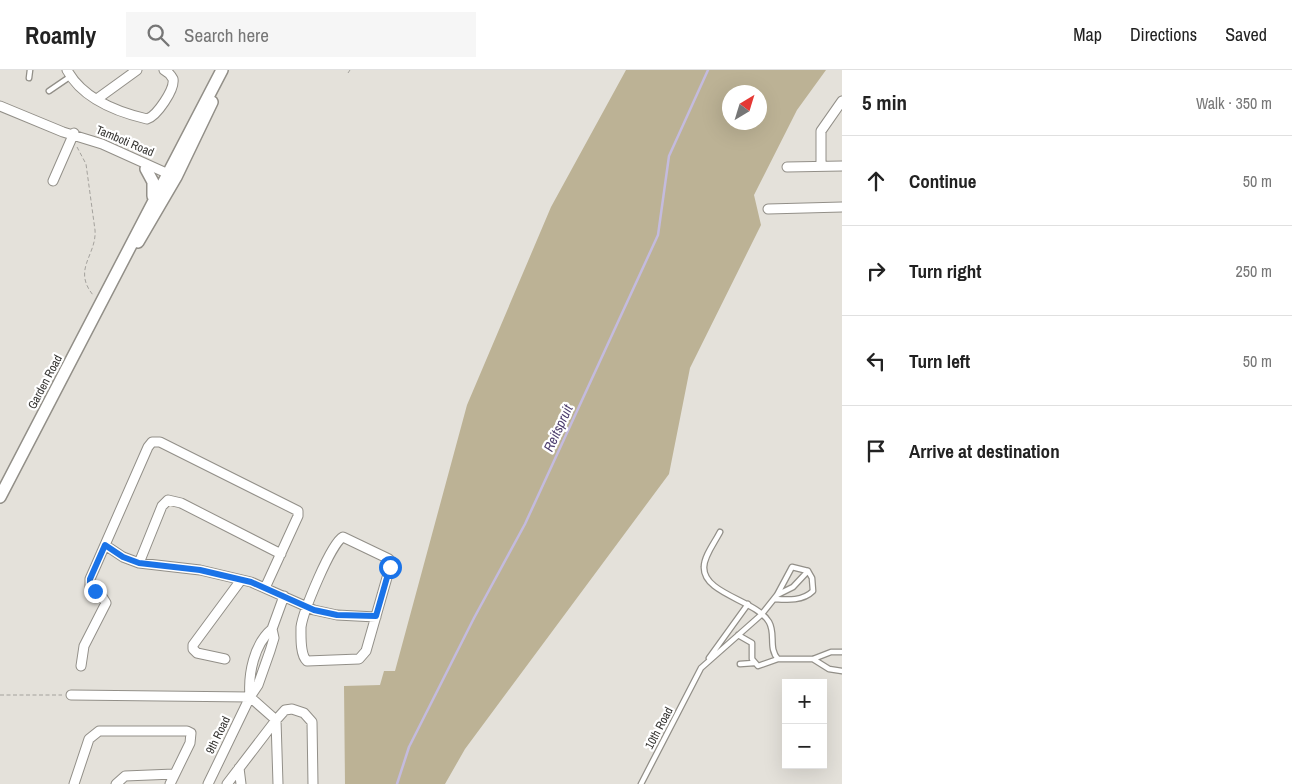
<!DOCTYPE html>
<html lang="en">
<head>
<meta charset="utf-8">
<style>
	body { margin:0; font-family:"Archivo Narrow",sans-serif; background:#f6f6f6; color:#222 }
	.controls { position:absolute; right:15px; bottom:15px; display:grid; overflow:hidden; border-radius:0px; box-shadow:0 5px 20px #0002 }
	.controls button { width:45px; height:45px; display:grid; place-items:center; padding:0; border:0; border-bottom:1px solid #e0e0e0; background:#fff; color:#222; font:25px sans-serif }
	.compass { position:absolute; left:722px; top:15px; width:45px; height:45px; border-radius:50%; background:#fff; box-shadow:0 5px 20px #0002; rotate:38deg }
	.stop { position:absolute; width:15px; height:15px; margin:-11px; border:4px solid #1a73e8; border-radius:50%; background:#fff }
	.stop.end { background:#1a73e8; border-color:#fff; box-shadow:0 1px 5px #0008 }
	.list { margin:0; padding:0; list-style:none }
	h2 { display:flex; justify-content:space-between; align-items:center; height:65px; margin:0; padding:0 20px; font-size:21px }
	h2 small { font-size:16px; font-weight:400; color:#767676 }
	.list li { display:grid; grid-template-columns:32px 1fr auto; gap:15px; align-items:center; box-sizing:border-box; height:90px; padding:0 20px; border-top:1px solid #e0e0e0 }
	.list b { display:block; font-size:19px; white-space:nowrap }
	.list em { font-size:16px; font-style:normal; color:#767676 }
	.icon { flex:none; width:28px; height:28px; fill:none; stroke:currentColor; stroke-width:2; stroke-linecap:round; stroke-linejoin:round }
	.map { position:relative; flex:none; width:842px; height:714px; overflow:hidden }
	header { display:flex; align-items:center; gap:30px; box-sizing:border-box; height:70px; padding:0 25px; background:#fff; border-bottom:1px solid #e0e0e0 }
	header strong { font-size:24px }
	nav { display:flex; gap:28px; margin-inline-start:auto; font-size:18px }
	.search { width:350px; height:45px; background:#f6f6f6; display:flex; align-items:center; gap:12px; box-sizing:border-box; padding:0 18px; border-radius:0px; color:#767676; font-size:19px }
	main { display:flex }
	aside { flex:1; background:#fff }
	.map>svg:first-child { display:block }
	.green { fill:#bcb295; fill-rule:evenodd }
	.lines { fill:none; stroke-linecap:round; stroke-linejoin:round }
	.stream { stroke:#c4bbde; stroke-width:2.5 }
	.lane-casing { stroke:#928f88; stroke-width:7 }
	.street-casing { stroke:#928f88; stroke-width:11 }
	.secondary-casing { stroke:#928f88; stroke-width:14 }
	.path { stroke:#a4a29d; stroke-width:1; stroke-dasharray:4 2.5; stroke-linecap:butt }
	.lane { stroke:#fff; stroke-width:4.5 }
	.street { stroke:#fff; stroke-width:9 }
	.secondary { stroke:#fff; stroke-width:11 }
	.route { stroke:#1a73e8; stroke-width:6 }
	.labels { text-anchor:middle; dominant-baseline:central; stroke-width:4.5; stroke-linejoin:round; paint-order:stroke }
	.street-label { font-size:12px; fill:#343330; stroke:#fff }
	.water-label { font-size:14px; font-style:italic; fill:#4f4070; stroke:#fff }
</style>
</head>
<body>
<header>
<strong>Roamly</strong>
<div class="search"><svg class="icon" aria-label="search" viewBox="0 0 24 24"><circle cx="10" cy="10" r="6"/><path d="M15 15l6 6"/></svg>Search here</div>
<nav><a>Map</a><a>Directions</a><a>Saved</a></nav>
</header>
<main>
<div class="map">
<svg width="842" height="714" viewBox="0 0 842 714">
	<rect width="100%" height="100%" fill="#e4e1da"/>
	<!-- green -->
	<path class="green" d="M 626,0 L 826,0 L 797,40 L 754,125 L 761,155 L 690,298 L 669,404 L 465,679 L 445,714 L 345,714 L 344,616 L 380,615 L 384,601 L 395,601 L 467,335 L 551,137 ZM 729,22 L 759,22 L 759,52 L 729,52 Z"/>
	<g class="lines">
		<!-- stream -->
		<path class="stream" d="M 397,714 L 409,677 L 474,548 L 525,454 L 658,165 L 669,86 L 708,0"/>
		<!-- lane casing -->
		<g class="lane-casing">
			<path id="lane" d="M 29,8 L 30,0
				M 49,21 L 71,6
				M 720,462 C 715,472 704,486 704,497 C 703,524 756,530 769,552 C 776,564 768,578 778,589 L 813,589 L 831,582 L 842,582
				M 777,525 L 793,517 L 808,501
				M 738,565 L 752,573 L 752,589 L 758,596 L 778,589
				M 709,588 L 748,534
				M 813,589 L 829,599 L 842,601
				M 740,594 L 754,593
				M 641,714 L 701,598 L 761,545 L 777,525 L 792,497 L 808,501 L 812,508 L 813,521 C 803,531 788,530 775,529"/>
		</g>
		<!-- street casing -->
		<g class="street-casing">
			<path id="street" d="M 67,0 C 82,28 117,42 147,49 C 157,46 175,19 173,9 C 171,5 168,2 164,0
				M 97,29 L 137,0
				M 0,36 L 63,62 L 102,74 L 173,106
				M 821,96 L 821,61 L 842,31
				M 787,97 L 842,96
				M 53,111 L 74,63
				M 768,139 L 842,137
				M 343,467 L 389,489 L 390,497 L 366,581 L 359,589 L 307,591 C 300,585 301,567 301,557 C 303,542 331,473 343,467 Z
				M 105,475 L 123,487 L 139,493 L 200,500 L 251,512 L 314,540 L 337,545 L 376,547
				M 139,493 L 162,436 L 168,430 L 181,433 L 281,484
				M 272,559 C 254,574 248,604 250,627 L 276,650 L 278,714
				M 225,589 L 197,583 L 193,579 L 193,575 L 241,510
				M 81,596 L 84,576 L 106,533 L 101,525 L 90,518 L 90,509 L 148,377 L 152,372 L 160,372 L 298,441 L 298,446 L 265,518
				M 71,625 L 250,627
				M 239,698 L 241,714
				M 74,714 L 89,669 L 99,661 L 187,661 L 191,663 L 190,673 L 170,714
				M 116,714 L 125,706 L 174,704
				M 208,714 L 250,627 L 258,615 L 270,581 L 274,568 L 272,559 L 284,526
				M 227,714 L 276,650 L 285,640 L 292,639 L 304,643 L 312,652 L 313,714"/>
		</g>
		<!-- secondary casing -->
		<g class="secondary-casing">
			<path id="secondary" d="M 146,99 L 153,112 L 153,126
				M 138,172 L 176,107 L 212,32
				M 0,427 L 222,0"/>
		</g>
		<!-- path -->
		<path class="path" d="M 348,3 L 350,0
			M 77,77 L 86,94 L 95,160 C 97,185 72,199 93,225
			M 0,625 L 62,625"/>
		<!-- lane -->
		<use href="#lane" class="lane"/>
		<!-- street -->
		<use href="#street" class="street"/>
		<!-- secondary -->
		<use href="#secondary" class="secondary"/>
	</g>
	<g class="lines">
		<!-- route -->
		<path class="route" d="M 95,521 L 90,518 L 90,509 L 105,475 L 123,487 L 139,493 L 200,500 L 251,512 L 314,540 L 337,545 L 376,546 L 390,497"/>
	</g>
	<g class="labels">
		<!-- street labels -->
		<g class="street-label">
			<text transform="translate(125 71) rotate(23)">Tamboti Road</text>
			<text transform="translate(45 312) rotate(-62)">Garden Road</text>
			<text transform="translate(659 658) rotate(-62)">10th Road</text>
			<text transform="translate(218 665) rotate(-64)">9th Road</text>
		</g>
		<!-- water labels -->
		<g class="water-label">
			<text transform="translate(558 358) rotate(-65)">Reitspruit</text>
		</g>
	</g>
</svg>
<div class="controls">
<button>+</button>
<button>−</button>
</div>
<svg class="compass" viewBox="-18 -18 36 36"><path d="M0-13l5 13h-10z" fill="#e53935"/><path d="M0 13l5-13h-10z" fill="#767676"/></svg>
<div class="stop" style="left:390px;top:497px"></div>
<div class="stop end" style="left:95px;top:521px"></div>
</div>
<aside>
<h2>5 min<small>Walk · 350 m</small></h2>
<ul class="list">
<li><svg class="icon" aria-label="ahead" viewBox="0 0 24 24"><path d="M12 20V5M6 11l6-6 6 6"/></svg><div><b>Continue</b></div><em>50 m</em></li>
<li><svg class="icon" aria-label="right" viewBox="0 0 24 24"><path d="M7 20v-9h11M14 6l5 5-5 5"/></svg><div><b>Turn right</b></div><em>250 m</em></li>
<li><svg class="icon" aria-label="left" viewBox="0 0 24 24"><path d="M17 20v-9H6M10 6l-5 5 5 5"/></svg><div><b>Turn left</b></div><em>50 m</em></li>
<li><svg class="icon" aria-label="arrive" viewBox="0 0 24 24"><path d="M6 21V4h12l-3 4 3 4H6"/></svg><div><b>Arrive at destination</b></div></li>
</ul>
</aside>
</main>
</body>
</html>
